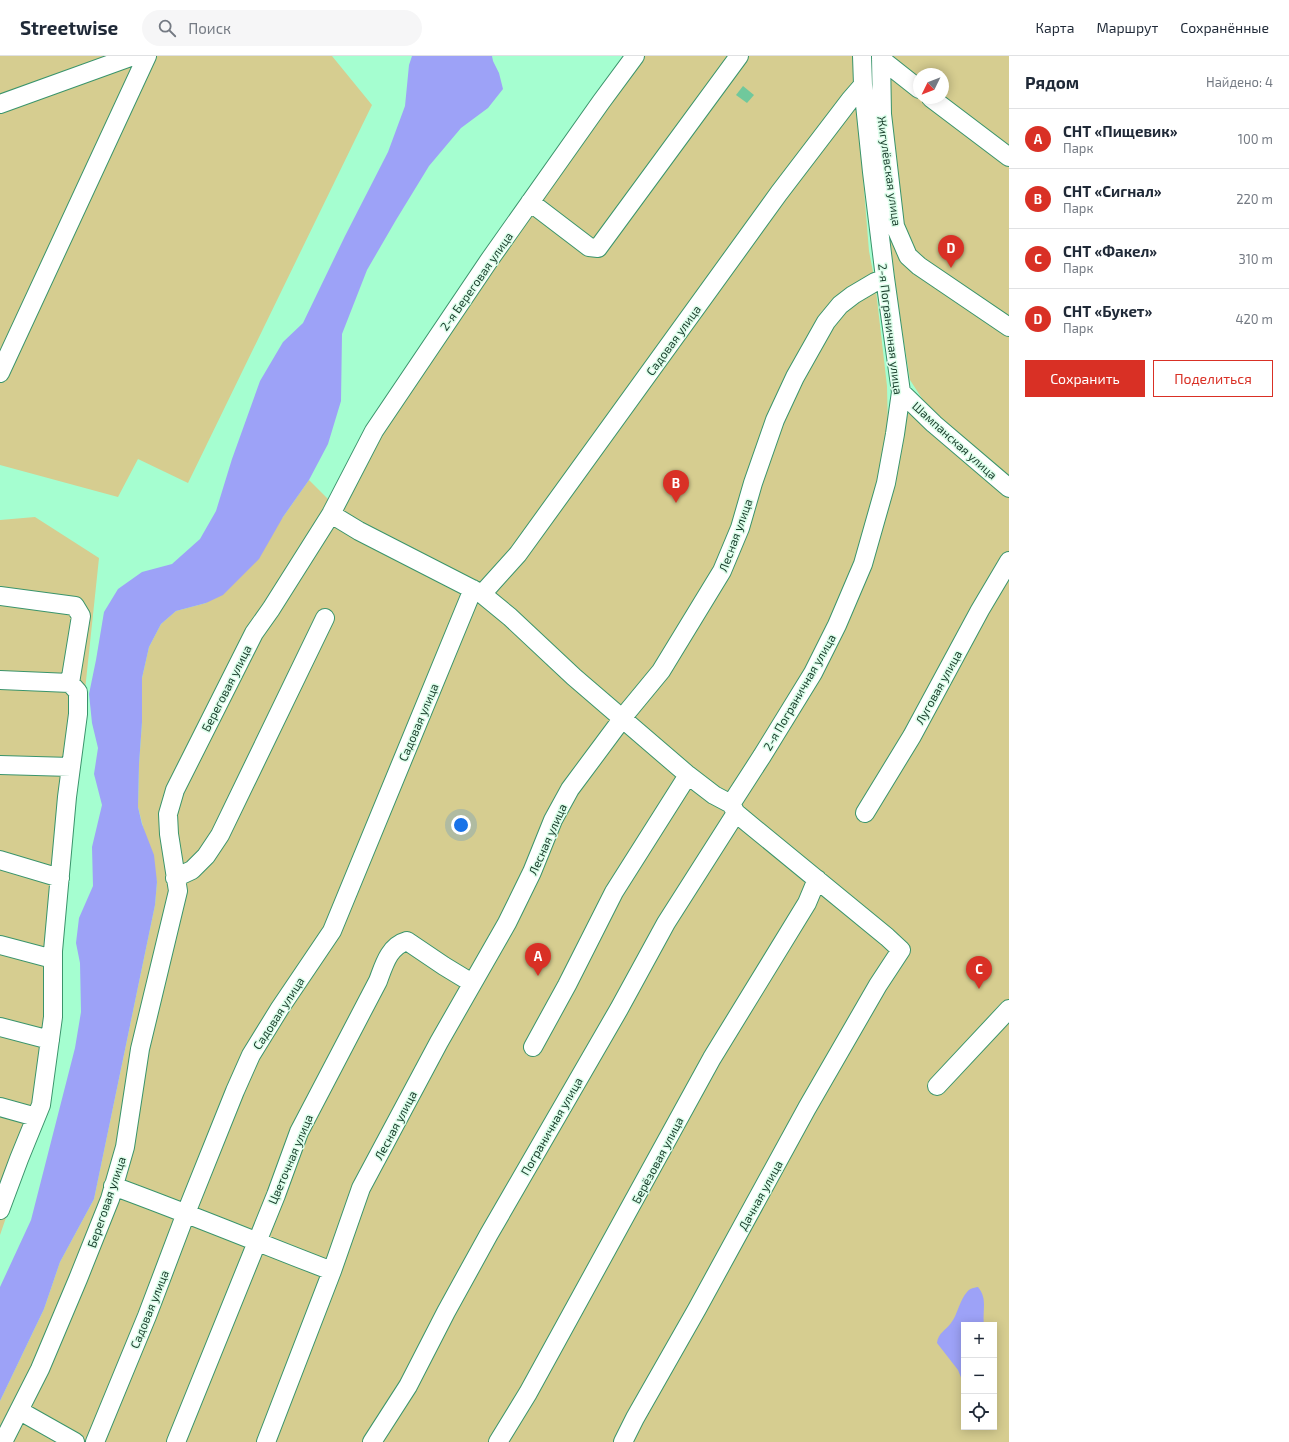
<!DOCTYPE html>
<html lang="ru">
<head>
<meta charset="utf-8">
<style>
	body { margin:0; font-family:"Exo 2",sans-serif; background:#f6f6f7; color:#1f2937 }
	.controls { position:absolute; right:12px; bottom:12px; display:grid; overflow:hidden; border-radius:0px; box-shadow:0 2px 10px #0003 }
	.controls button { width:36px; height:36px; display:grid; place-items:center; padding:0; border:0; border-bottom:1px solid #e0e1e3; background:#fff; color:#1f2937; font:20px sans-serif }
	.compass { position:absolute; left:913px; top:12px; width:36px; height:36px; border-radius:50%; background:#fff; box-shadow:0 2px 10px #0003; rotate:227deg }
	.you { position:absolute; left:461px; top:769px; width:14px; height:14px; margin:-10px; border:3px solid #fff; border-radius:50%; background:#1a73e8; box-shadow:0 0 0 6px #1a73e833 }
	.badge { display:grid; place-items:center; width:26px; height:26px; border-radius:50%; background:#d93025; color:#fff; font-size:13px; font-weight:700 }
	.pin { position:absolute; translate:-50% -33px; filter:drop-shadow(0 1px 2px #0008) }
	.pin::after { content:''; position:absolute; top:21px; width:14px; height:12px; background:inherit; clip-path:polygon(0 0,100% 0,50% 100%) }
	.list { margin:0; padding:0; list-style:none }
	h2 { display:flex; justify-content:space-between; align-items:center; height:52px; margin:0; padding:0 16px; font-size:17px }
	h2 small { font-size:13px; font-weight:400; color:#747a83 }
	.list li { display:grid; grid-template-columns:26px 1fr auto; gap:12px; align-items:center; box-sizing:border-box; height:60px; padding:0 16px; border-top:1px solid #e0e1e3 }
	.list b { display:block; font-size:15px; white-space:nowrap }
	.list p { margin:0; font-size:13px; white-space:nowrap; color:#747a83 }
	.list em { font-size:13px; font-style:normal; color:#747a83 }
	.actions { display:flex; gap:8px; padding:12px 16px }
	.actions a { flex:1; padding:9px 0; border:1px solid #d93025; border-radius:0px; text-align:center; font-size:14px; color:#d93025 }
	.actions .main { background:#d93025; color:#fff }
	.icon { flex:none; width:22px; height:22px; fill:none; stroke:currentColor; stroke-width:2; stroke-linecap:round; stroke-linejoin:round }
	.map { position:relative; flex:none; width:1009px; height:1386px; overflow:hidden }
	header { display:flex; align-items:center; gap:24px; box-sizing:border-box; height:56px; padding:0 20px; background:#fff; border-bottom:1px solid #e0e1e3 }
	header strong { font-size:19px }
	nav { display:flex; gap:22px; margin-inline-start:auto; font-size:14px }
	.search { width:280px; height:36px; background:#f6f6f7; display:flex; align-items:center; gap:10px; box-sizing:border-box; padding:0 14px; border-radius:22px; color:#747a83; font-size:15px }
	main { display:flex }
	aside { flex:1; background:#fff }
	.map>svg:first-child { display:block }
	.green { fill:#d6cd90; fill-rule:evenodd }
	.water { fill:#9da2f7 }
	.building { fill:#70c89c }
	.lines { fill:none; stroke-linecap:round; stroke-linejoin:round }
	.minor-casing { stroke:#3a946b; stroke-width:20 }
	.minor { stroke:#fff; stroke-width:18 }
	.labels { text-anchor:middle; dominant-baseline:central; stroke-width:3; stroke-linejoin:round; paint-order:stroke }
	.street-label { font-size:12px; fill:#193e2c; stroke:#ddfeeb }
</style>
</head>
<body>
<header>
<strong>Streetwise</strong>
<div class="search"><svg class="icon" aria-label="search" viewBox="0 0 24 24"><circle cx="10" cy="10" r="6"/><path d="M15 15l6 6"/></svg>Поиск</div>
<nav><a>Карта</a><a>Маршрут</a><a>Сохранённые</a></nav>
</header>
<main>
<div class="map">
<svg width="1009" height="1386" viewBox="0 0 1009 1386">
	<rect width="100%" height="100%" fill="#a5fed0"/>
	<!-- green -->
	<path class="green" d="M 0,0 L 332,0 L 372,49 L 188,427 L 138,403 L 118,441 L 0,409 Z
		M 642,0 L 855,0 L 857,47 L 869,195 L 875,226 L 887,330 L 888,375 L 900,380 L 909,355 L 1009,440 L 1009,1386 L 0,1386 L 0,1345 L 44,1253 L 60,1206 L 94,1143 L 155,849 L 157,826 L 138,751 L 139,709 L 142,666 L 142,622 L 149,591 L 161,568 L 176,555 L 206,547 L 283,461 L 309,424 L 339,454 L 354,420 L 532,152 ZM 964,1269 L 994,1269 L 994,1371 L 964,1371 Z
		M 870,0 L 1009,0 L 1009,421 L 955,375 L 923,344 L 910,324 L 901,268 L 886,156 ZM 919,18 L 943,18 L 943,42 L 919,42 Z
		M 35,461 L 99,502 L 59,880 L 48,1040 L 0,1179 L 0,464 Z"/>
	<!-- water -->
	<path class="water" d="M 412,0 L 492,0 L 493,5 L 499,17 L 503,33 L 488,52 L 461,72 L 429,110 L 396,164 L 367,214 L 342,278 L 341,345 L 328,388 L 309,424 L 283,461 L 259,503 L 223,539 L 206,547 L 176,555 L 161,568 L 149,591 L 142,622 L 142,666 L 139,709 L 138,751 L 142,768 L 154,799 L 157,826 L 155,849 L 94,1143 L 60,1206 L 44,1253 L 0,1345 L 0,1231 L 31,1164 L 75,992 L 81,956 L 80,907 L 76,887 L 79,862 L 93,830 L 92,791 L 102,749 L 94,718 L 98,692 L 92,667 L 89,638 L 96,604 L 104,556 L 118,533 L 142,516 L 172,508 L 200,483 L 216,455 L 232,403 L 260,325 L 283,286 L 303,267 L 345,180 L 388,96 L 405,50 L 409,9 Z
		M 978,1231 C 988,1243 982,1254 984,1269 L 964,1269 L 964,1329 L 958,1314 L 937,1287 C 938,1277 946,1274 951,1267 C 958,1258 959,1245 967,1236 C 970,1232 973,1232 978,1231 Z"/>
	<!-- building -->
	<path class="building" d="M 743,30 L 754,39 L 747,47 L 736,39 Z"/>
	<g class="lines">
		<!-- minor casing -->
		<g class="minor-casing">
			<path id="minor" d="M 881,0 L 882,58 L 895,170 L 908,200 L 919,210 L 1009,271
				M 881,3 L 919,33
				M 931,42 L 1009,101
				M 0,48 L 133,0
				M 530,146 L 589,191 L 598,192 L 739,0
				M 0,317 L 147,0
				M 901,336 L 934,368 L 1009,432
				M 331,458 L 359,475 L 482,538 L 510,561 L 574,621 L 688,719 L 714,739 L 731,748 L 736,757 L 748,767 L 887,881 L 901,894 L 878,929 L 807,1052 L 697,1253 L 635,1362 L 623,1386
				M 482,538 L 518,498 L 779,137 L 850,44 L 863,29
				M 0,540 L 75,550 L 81,560 L 70,627 L 78,636 L 78,658 L 67,741 L 53,895 L 53,961 L 41,1049 L 19,1103 L 0,1154
				M 0,624 L 70,627
				M 0,709 L 71,711
				M 731,748 L 762,700 L 813,617 L 837,569 L 863,508 L 886,427 L 895,378 L 901,336 L 885,222 L 872,116 L 863,29 L 862,0
				M 865,757 L 912,680 L 980,554 L 1009,505
				M 0,804 L 60,822
				M 175,822 L 192,814 L 206,800 L 220,779 L 325,562
				M 0,889 L 53,903
				M 0,971 L 50,984
				M 533,991 L 567,929 L 614,836 L 688,719
				M 937,1030 L 1009,953
				M 0,1051 L 36,1061
				M 113,1130 C 187,1157 259,1187 332,1215
				M 20,1355 L 75,1386
				M 3,1386 L 40,1313 L 78,1223 L 110,1143 L 125,1091 L 140,993 L 178,835 L 169,778 L 168,758 L 175,734 L 254,577 L 271,553 L 331,458 L 374,375 L 490,203 L 601,46 L 635,0
				M 95,1386 L 147,1260 L 186,1157 L 235,1035 L 251,999 L 280,952 L 332,875 L 473,533
				M 176,1386 L 276,1139 L 299,1076 L 378,925 C 384,909 389,890 407,885 L 444,910 L 472,927
				M 266,1386 L 332,1215 L 361,1132 L 439,986 L 507,867 L 532,816 L 553,764 L 570,733 L 628,655 L 661,615 L 722,515 L 740,472 L 753,427 L 775,364 L 795,321 L 826,266 L 840,249 L 853,239 L 875,226 L 885,222
				M 372,1386 L 408,1330 L 446,1256 L 489,1178 L 619,953 L 666,867 L 736,757
				M 498,1386 L 528,1337 L 712,1002 L 807,847 L 817,823"/>
		</g>
		<!-- minor -->
		<use href="#minor" class="minor"/>
	</g>
	<g class="labels">
		<!-- street labels -->
		<g class="street-label">
			<text transform="translate(890 115) rotate(82)">Жигулёвская улица</text>
			<text transform="translate(476 225) rotate(-55)">2-я Береговая улица</text>
			<text transform="translate(891 273) rotate(83)">2-я Пограничная улица</text>
			<text transform="translate(673 284) rotate(-54)">Садовая улица</text>
			<text transform="translate(955 384) rotate(42)">Шампанская улица</text>
			<text transform="translate(735 479) rotate(-70)">Лесная улица</text>
			<text transform="translate(938 631) rotate(-61)">Луговая улица</text>
			<text transform="translate(226 632) rotate(-63)">Береговая улица</text>
			<text transform="translate(799 636) rotate(-60)">2-я Пограничная улица</text>
			<text transform="translate(418 666) rotate(-67)">Садовая улица</text>
			<text transform="translate(547 783) rotate(-66)">Лесная улица</text>
			<text transform="translate(278 957) rotate(-57)">Садовая улица</text>
			<text transform="translate(395 1069) rotate(-62)">Лесная улица</text>
			<text transform="translate(551 1070) rotate(-60)">Пограничная улица</text>
			<text transform="translate(290 1103) rotate(-67)">Цветочная улица</text>
			<text transform="translate(657 1104) rotate(-62)">Берёзовая улица</text>
			<text transform="translate(760 1139) rotate(-61)">Дачная улица</text>
			<text transform="translate(106 1146) rotate(-71)">Береговая улица</text>
			<text transform="translate(149 1253) rotate(-68)">Садовая улица</text>
		</g>
	</g>
</svg>
<div class="controls">
<button>+</button>
<button>−</button>
<button><svg class="icon" aria-label="locate" viewBox="0 0 24 24"><circle cx="12" cy="12" r="6"/><path d="M12 2v4M12 18v4M2 12h4M18 12h4"/></svg></button>
</div>
<svg class="compass" viewBox="-18 -18 36 36"><path d="M0-13l5 13h-10z" fill="#e53935"/><path d="M0 13l5-13h-10z" fill="#747a83"/></svg>
<div class="you"></div>
<div class="pin badge" style="left:538px;top:920px">A</div>
<div class="pin badge" style="left:676px;top:447px">B</div>
<div class="pin badge" style="left:979px;top:933px">C</div>
<div class="pin badge" style="left:951px;top:212px">D</div>
</div>
<aside>
<h2>Рядом<small>Найдено: 4</small></h2>
<ul class="list">
<li><span class="badge">A</span><div><b>СНТ «Пищевик»</b><p>Парк</p></div><em>100 m</em></li>
<li><span class="badge">B</span><div><b>СНТ «Сигнал»</b><p>Парк</p></div><em>220 m</em></li>
<li><span class="badge">C</span><div><b>СНТ «Факел»</b><p>Парк</p></div><em>310 m</em></li>
<li><span class="badge">D</span><div><b>СНТ «Букет»</b><p>Парк</p></div><em>420 m</em></li>
</ul>
<div class="actions"><a class="main">Сохранить</a><a>Поделиться</a></div>
</aside>
</main>
</body>
</html>
